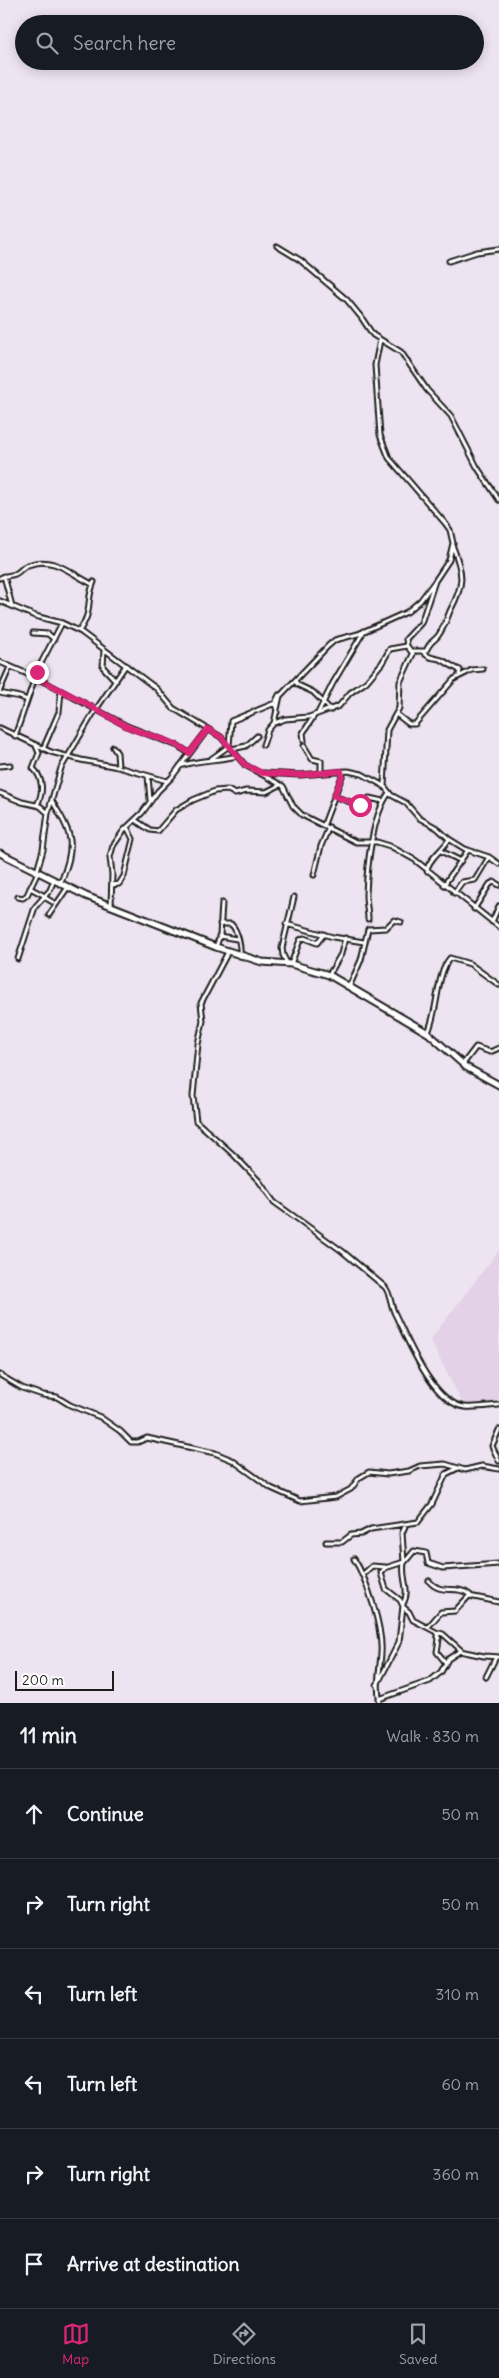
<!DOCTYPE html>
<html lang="en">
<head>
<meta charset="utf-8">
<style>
	body { margin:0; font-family:Delius,sans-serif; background:#242831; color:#f1f3f6 }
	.scale { position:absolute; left:15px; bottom:12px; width:99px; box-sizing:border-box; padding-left:5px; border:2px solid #1c1c1c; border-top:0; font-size:14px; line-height:18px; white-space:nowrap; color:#1c1c1c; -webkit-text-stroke:4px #fff; paint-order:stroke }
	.stop { position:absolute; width:15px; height:15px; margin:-11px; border:4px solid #db2777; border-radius:50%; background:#fff }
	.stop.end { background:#db2777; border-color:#fff; box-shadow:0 1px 5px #0008 }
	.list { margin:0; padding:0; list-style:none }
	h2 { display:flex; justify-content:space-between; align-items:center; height:65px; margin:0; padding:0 20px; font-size:21px }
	h2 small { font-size:16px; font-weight:400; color:#9ea1a6 }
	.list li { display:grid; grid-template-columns:32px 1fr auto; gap:15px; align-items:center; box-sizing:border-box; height:90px; padding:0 20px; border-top:1px solid #363941 }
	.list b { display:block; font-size:19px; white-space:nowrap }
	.list em { font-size:16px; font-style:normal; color:#9ea1a6 }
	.icon { flex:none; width:28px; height:28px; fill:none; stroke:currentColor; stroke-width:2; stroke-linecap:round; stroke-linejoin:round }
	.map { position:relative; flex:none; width:499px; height:1703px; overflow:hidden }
	.search { position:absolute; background:#171b24; box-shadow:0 2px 12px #0003; left:15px; right:15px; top:15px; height:55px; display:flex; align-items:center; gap:12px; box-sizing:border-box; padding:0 18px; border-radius:28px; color:#9ea1a6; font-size:19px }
	.sheet { height:605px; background:#171b24 }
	nav { display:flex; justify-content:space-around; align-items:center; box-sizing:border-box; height:70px; border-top:1px solid #363941; background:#171b24; font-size:14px; color:#9ea1a6 }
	nav a { display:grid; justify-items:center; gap:2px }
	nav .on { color:#db2777 }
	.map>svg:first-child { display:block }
	.built { fill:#e2d1e7 }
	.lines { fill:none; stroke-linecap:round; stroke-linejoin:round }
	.street-casing { stroke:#1c1c1c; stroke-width:7 }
	.secondary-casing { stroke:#1c1c1c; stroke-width:9 }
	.street { stroke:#fff; stroke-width:3 }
	.secondary { stroke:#fff; stroke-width:5 }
	.route { stroke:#db2777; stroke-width:6 }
</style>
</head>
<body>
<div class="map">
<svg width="499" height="1703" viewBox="0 0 499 1703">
	<rect width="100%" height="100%" fill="#eee4f1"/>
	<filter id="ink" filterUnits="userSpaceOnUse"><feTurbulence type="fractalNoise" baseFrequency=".02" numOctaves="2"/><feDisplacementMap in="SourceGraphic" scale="10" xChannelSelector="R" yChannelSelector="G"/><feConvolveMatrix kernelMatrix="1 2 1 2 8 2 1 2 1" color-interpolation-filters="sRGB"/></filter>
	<g filter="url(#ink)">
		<!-- built -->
		<path class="built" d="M 499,1250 L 499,1405 L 467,1412 L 430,1340 Z"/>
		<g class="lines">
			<!-- street casing -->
			<g class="street-casing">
				<path id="street" d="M 277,246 L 300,260 L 347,300 L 361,317 L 373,335 L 401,352 L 427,390 L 451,416 L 477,467 L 499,500
					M 449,261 L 477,252 L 499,249
					M 380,340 L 375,365 L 380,435 L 389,458 L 445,523 L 450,530 L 453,543 L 449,560 L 435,581 L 421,623 L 406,639 L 407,646 L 413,654 L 400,682 L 399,708 L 387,730 L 384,786 L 391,795 L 406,803 L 419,818 L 437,828 L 449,839 L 465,849 L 489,857 L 499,864
					M 4,576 L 12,606
					M 0,578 C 5,575 10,576 15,574 C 20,572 23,566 28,565 C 53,555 71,574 92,584
					M 0,601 L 35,616 L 62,623 L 81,632 L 157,689 L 173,708 L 221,737 L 245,765 L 283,786 L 293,806 L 302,815 L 356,842 L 377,842 L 390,846 L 415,860 L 499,927
					M 79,631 C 94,610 85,602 94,582
					M 33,633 L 48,634 L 54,639
					M 104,650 L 103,667 L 116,681
					M 413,651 L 426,651 C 431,640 432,643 438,636 C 443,629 447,619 450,611 C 464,585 464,575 453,547
					M 423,652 C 429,659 434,657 442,660 C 448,663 453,667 460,670 L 459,675
					M 0,662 L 39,679 L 127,726 L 178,746 L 189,753
					M 295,681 L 298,685 L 313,692 L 331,710
					M 0,690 L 10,667
					M 0,693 C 10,696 18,695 27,700
					M 277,712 L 275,703 L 279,695
					M 318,713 L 333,683 L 364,631
					M 396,714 L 409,724 L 415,724 L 454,679 L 472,670 L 483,669
					M 275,723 L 285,719 L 309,717 L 339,706 L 350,693 L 366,682 L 382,663 L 390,649 L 407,646
					M 0,728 L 51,752 L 81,760 L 118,767 L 167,781
					M 15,736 L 38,669 L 62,623
					M 304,741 L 303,733 L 314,716
					M 263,745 L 268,730 L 274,723 L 280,696 L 328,646 L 335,640 L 358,634 L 407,612 L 420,601 L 435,581
					M 36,746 L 39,753 L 33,768 C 43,778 44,792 37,805
					M 304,746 L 312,759 L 321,761 L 321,772
					M 113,747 L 117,753 L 118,767
					M 43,749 L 59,712 L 61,691
					M 232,749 L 246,746 L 257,736
					M 211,759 L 229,746 L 231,721 L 275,703
					M 0,766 L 10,765
					M 180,766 C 199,759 218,761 237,756
					M 263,773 L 300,775 L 348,771 L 362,774 L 384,786
					M 148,776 L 150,800
					M 0,793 L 22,802 L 40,806 L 48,813 L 43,850 L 37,871
					M 334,796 L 350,802 L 365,805 L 369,798 L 383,801
					M 52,801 C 73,835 76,845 61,882
					M 48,813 L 61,768 L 93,714 L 126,665
					M 135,820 L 150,830 L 158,831 L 176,810 L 193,800 L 215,791 L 228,790 L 235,794 L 246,791 L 266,792 L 280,785
					M 324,824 L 344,771
					M 441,851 L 461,861
					M 427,871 C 427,860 444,849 449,839
					M 314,875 L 321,846 L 329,827
					M 112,885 L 119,884 L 124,876 L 133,839 L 127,827
					M 444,885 L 468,850
					M 30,888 L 45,896
					M 454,893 L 462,882 L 475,880 L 489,857
					M 18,897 L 23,898 L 27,895 L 38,872
					M 44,897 L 56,904
					M 111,906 L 112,874 L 110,857 L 113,846 L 124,830 L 142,813 L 158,791 L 172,777 L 208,729
					M 474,909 L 490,884 L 494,882 L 499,885
					M 49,915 L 68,887
					M 368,919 C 368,911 366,903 366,895 C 367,867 372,815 389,793
					M 492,922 L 499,906
					M 220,924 L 231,924 C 238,931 241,946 240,956
					M 286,924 L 333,937 L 364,942
					M 219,936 L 237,939
					M 216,947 L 220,935 L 222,903
					M 228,952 L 201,1003 L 203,1021 L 198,1044 L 193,1096 L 196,1121 L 234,1155 L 259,1181 L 274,1202 L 342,1251 L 385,1287 C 391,1295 390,1303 394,1312 C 407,1338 432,1403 465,1407 C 475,1408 488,1406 499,1405
					M 18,959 L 35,907 L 50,890 L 54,880
					M 287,963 L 283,955 L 282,948 L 294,897
					M 291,964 L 300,940 L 304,938 L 317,943 L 324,934
					M 329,975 L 341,954 L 345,938
					M 349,987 L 361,960 L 368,929 L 386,928 L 394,920 L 401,922
					M 428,1032 C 438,1012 436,974 450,958 L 470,964 L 499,985
					M 463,1064 L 476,1047 L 490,1052 L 499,1048
					M 0,1375 L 22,1388 L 43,1395 L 57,1397 L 70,1405 L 100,1417 L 120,1431 L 131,1442 L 138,1442 L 147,1438 L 215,1453 L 232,1460 L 271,1488 L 300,1501 L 336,1497 L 351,1489 L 359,1478 L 369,1472 L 388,1474 L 409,1471 L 420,1466 L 445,1464 L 465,1470 L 482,1466 L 499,1469
					M 499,1430 L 492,1446 L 499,1461
					M 326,1542 L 342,1542 L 351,1535 L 361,1534 L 371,1529 L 418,1522 L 432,1504 L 446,1474 L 458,1468
					M 354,1559 C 367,1579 383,1629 381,1653 C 380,1671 376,1685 380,1703
					M 404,1563 L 414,1551 L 426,1553 L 428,1563 L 443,1568 L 499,1564
					M 362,1575 L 372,1566 L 385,1567
					M 429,1581 C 441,1596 457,1584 470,1595
					M 403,1604 C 411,1590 401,1579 404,1563
					M 403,1607 L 409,1612 L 413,1620 L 436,1632 L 439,1639 L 437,1652 L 446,1663
					M 428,1627 L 441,1612 L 455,1611 L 469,1596 L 499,1602
					M 436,1632 L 443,1634 L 462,1651
					M 486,1677 L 496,1657
					M 377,1685 L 399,1642 L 403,1606 L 400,1600 L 386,1589 L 381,1573 L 385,1568 L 404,1562 L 402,1533 L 406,1524
					M 379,1699 L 430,1681 L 441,1672 L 448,1659 L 460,1651 L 484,1656 L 499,1657"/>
			</g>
			<!-- secondary casing -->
			<g class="secondary-casing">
				<path id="secondary" d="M 0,853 L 86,896 L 216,947 L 262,962 L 291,964 L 329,975 L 428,1033 L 466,1067 L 499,1085"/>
			</g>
			<!-- street -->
			<use href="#street" class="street"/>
			<!-- secondary -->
			<use href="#secondary" class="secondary"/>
		</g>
	</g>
	<g class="lines" filter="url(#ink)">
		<!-- route -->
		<path class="route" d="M 37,672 L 35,678 C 68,691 97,711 128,727 C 148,736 172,739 189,753 L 208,729 L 221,737 L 245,765 L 262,773 L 300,775 L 341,771 L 342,776 L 334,796 L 360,805"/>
	</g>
</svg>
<div class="scale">200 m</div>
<div class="stop" style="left:360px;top:805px"></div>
<div class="stop end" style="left:37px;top:672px"></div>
<div class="search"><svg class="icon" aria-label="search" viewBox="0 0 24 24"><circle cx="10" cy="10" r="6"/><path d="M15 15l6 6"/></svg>Search here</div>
</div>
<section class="sheet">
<h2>11 min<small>Walk · 830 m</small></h2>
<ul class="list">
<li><svg class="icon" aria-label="ahead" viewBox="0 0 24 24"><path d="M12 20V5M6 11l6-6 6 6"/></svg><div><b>Continue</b></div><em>50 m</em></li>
<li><svg class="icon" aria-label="right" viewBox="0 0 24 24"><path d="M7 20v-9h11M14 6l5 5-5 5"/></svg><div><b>Turn right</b></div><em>50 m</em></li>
<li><svg class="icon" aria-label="left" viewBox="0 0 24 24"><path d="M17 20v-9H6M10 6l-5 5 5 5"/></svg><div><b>Turn left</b></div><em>310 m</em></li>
<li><svg class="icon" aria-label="left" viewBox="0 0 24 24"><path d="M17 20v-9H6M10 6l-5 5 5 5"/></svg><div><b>Turn left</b></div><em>60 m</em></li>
<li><svg class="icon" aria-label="right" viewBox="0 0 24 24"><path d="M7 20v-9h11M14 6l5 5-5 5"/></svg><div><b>Turn right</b></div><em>360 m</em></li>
<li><svg class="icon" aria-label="arrive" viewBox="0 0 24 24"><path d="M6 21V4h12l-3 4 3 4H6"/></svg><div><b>Arrive at destination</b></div></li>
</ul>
</section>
<nav>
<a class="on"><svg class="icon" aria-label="map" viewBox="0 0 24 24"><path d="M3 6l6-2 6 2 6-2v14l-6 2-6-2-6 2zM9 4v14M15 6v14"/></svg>Map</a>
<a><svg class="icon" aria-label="directions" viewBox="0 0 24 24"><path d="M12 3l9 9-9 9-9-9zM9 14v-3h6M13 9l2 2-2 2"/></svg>Directions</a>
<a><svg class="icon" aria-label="saved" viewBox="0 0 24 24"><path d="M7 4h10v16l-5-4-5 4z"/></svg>Saved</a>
</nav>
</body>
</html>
